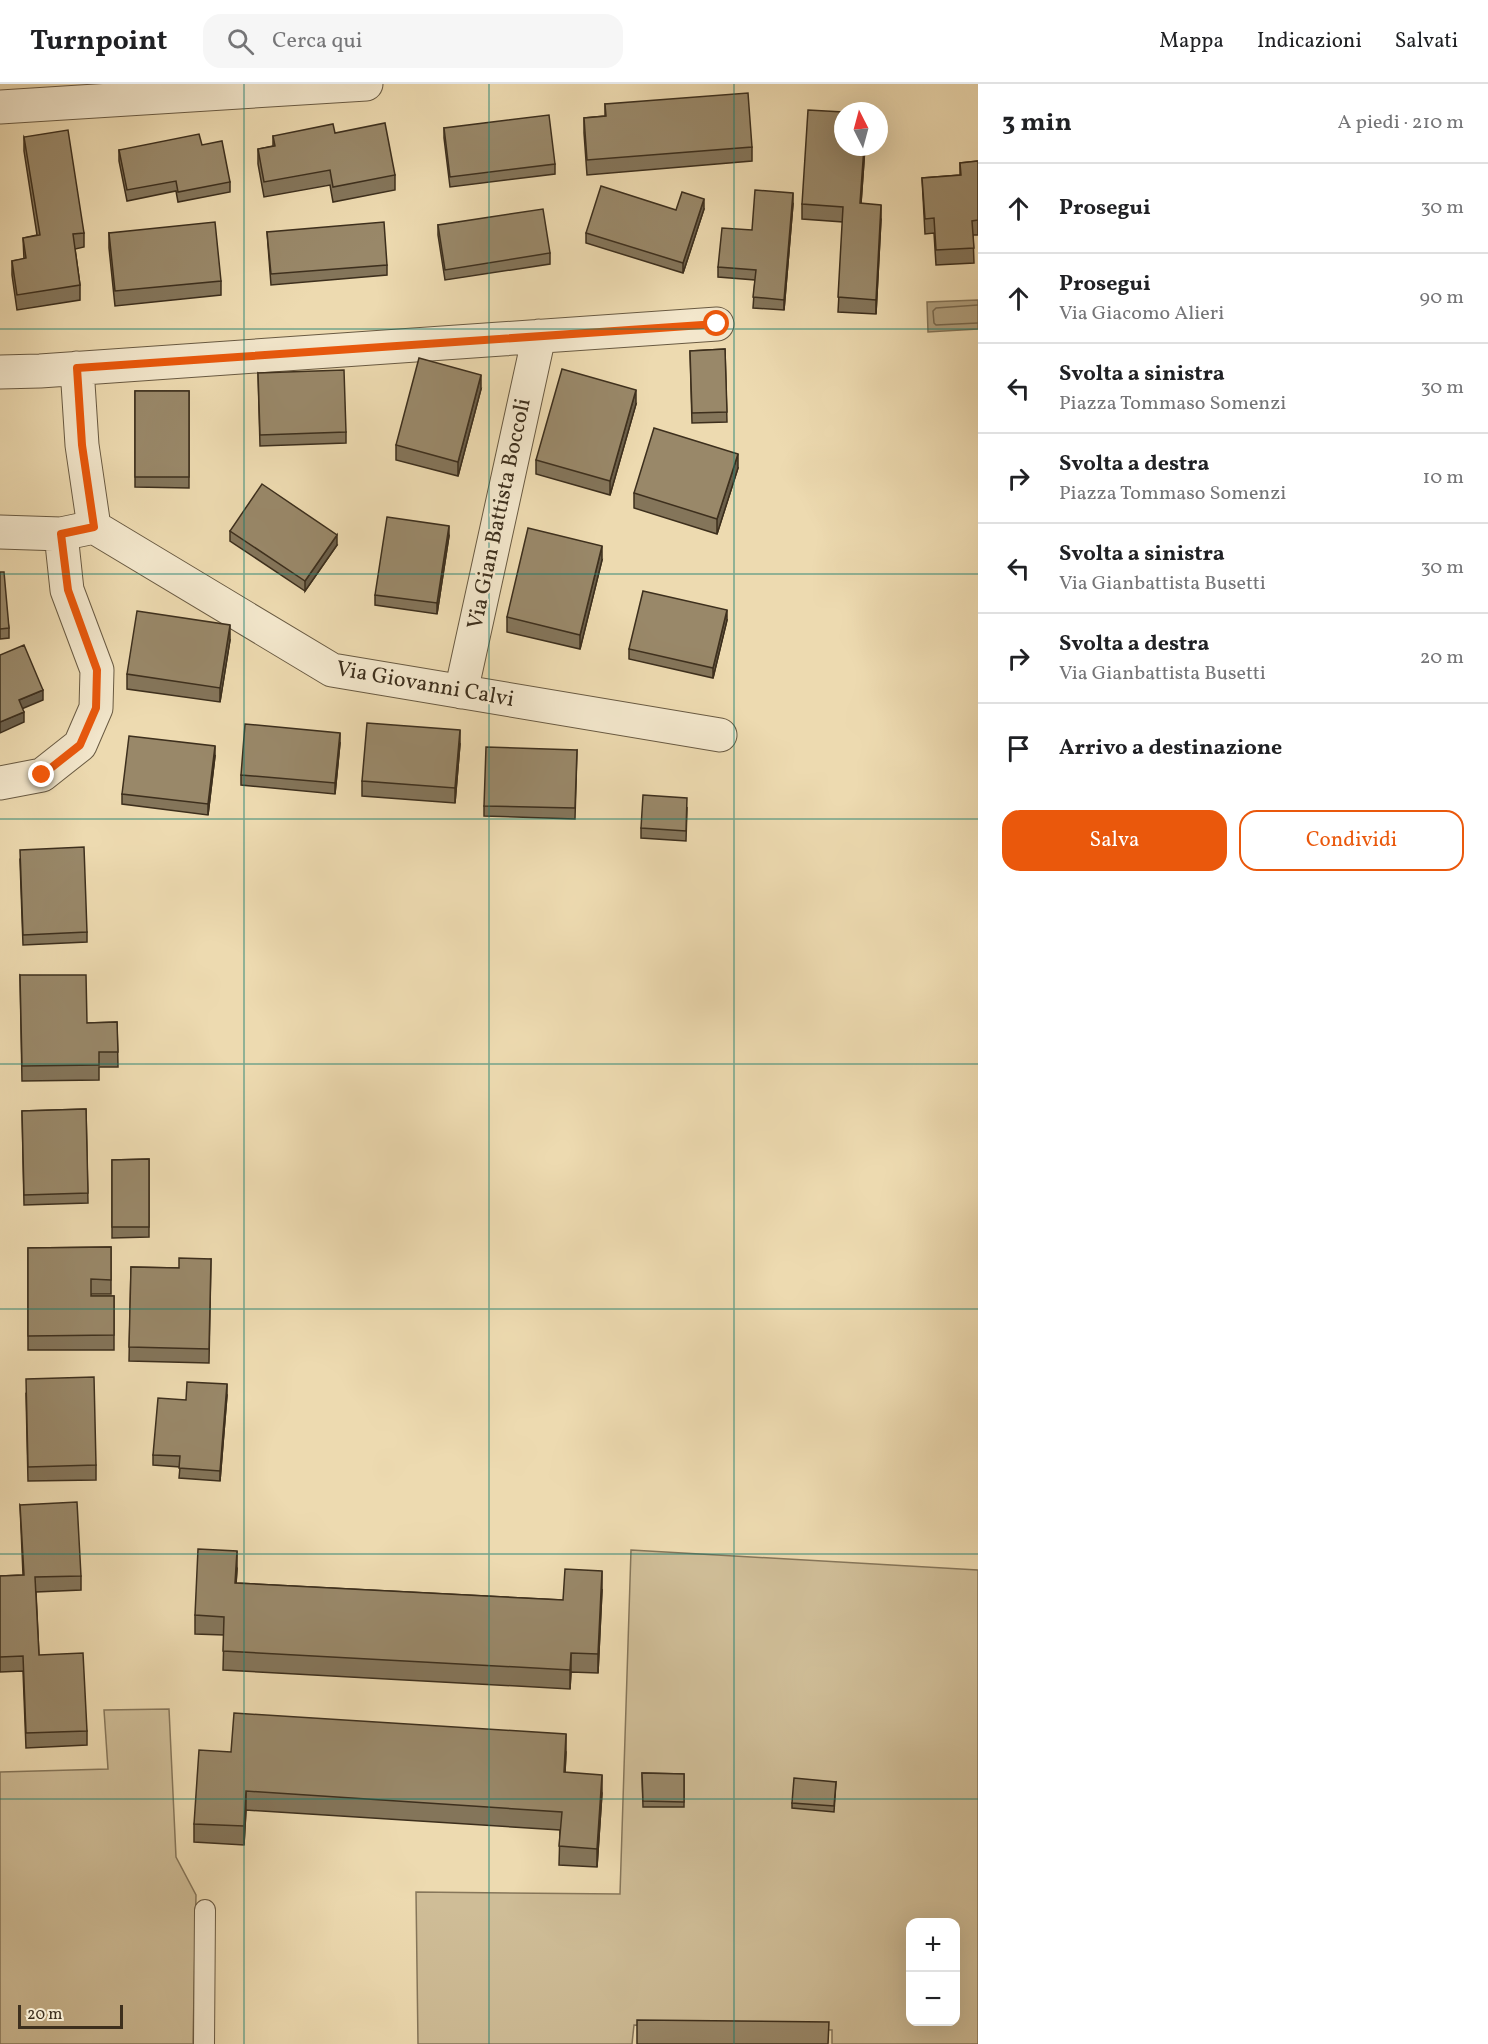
<!DOCTYPE html>
<html lang="it">
<head>
<meta charset="utf-8">
<style>
	body { margin:0; font-family:Vollkorn,serif; background:#f6f6f6; color:#202124 }
	.controls { position:absolute; right:18px; bottom:18px; display:grid; overflow:hidden; border-radius:12px; box-shadow:0 6px 24px #0002 }
	.controls button { width:54px; height:54px; display:grid; place-items:center; padding:0; border:0; border-bottom:2px solid #e0e0e0; background:#fff; color:#202124; font:30px sans-serif }
	.compass { position:absolute; left:834px; top:18px; width:54px; height:54px; border-radius:50%; background:#fff; box-shadow:0 6px 24px #0002; rotate:354deg }
	.scale { position:absolute; left:18px; bottom:15px; width:105px; box-sizing:border-box; padding-left:6px; border:3px solid #3d2f1d; border-top:0; font-size:16px; line-height:21px; white-space:nowrap; color:#3d2f1d; -webkit-text-stroke:4px #f3e7cc; paint-order:stroke }
	.stop { position:absolute; width:18px; height:18px; margin:-14px; border:4px solid #ea580c; border-radius:50%; background:#fff }
	.stop.end { background:#ea580c; border-color:#fff; box-shadow:0 2px 6px #0008 }
	.list { margin:0; padding:0; list-style:none }
	h2 { display:flex; justify-content:space-between; align-items:center; height:78px; margin:0; padding:0 24px; font-size:26px }
	h2 small { font-size:20px; font-weight:400; color:#757577 }
	.list li { display:grid; grid-template-columns:39px 1fr auto; gap:18px; align-items:center; box-sizing:border-box; height:90px; padding:0 24px; border-top:2px solid #e0e0e0 }
	.list b { display:block; font-size:22px; white-space:nowrap }
	.list p { margin:0; font-size:20px; white-space:nowrap; color:#757577 }
	.list em { font-size:20px; font-style:normal; color:#757577 }
	.actions { display:flex; gap:12px; padding:18px 24px }
	.actions a { flex:1; padding:14px 0; border:2px solid #ea580c; border-radius:18px; text-align:center; font-size:21px; color:#ea580c }
	.actions .main { background:#ea580c; color:#fff }
	.icon { flex:none; width:33px; height:33px; fill:none; stroke:currentColor; stroke-width:2; stroke-linecap:round; stroke-linejoin:round }
	.map { position:relative; flex:none; width:978px; height:1960px; overflow:hidden }
	header { display:flex; align-items:center; gap:36px; box-sizing:border-box; height:84px; padding:0 30px; background:#fff; border-bottom:2px solid #e0e0e0 }
	header strong { font-size:28px }
	nav { display:flex; gap:33px; margin-inline-start:auto; font-size:21px }
	.search { width:420px; height:54px; background:#f6f6f6; display:flex; align-items:center; gap:15px; box-sizing:border-box; padding:0 21px; border-radius:18px; color:#757577; font-size:22px }
	main { display:flex }
	aside { flex:1; background:#fff }
	.map>svg:first-child { display:block }
	.green { fill:#cfbd97; stroke:#86765a; stroke-width:1.5; fill-rule:evenodd }
	.water { fill:#b1a07e; stroke:#837357; stroke-width:1.5 }
	.lines { fill:none; stroke-linecap:round; stroke-linejoin:round }
	.shore { stroke:#77684e; stroke-width:1.5 }
	.service-casing { stroke:#695a42; stroke-width:22 }
	.minor-casing { stroke:#695a42; stroke-width:35 }
	.tertiary-casing { stroke:#695a42; stroke-width:35 }
	.service { stroke:#f3e7cc; stroke-width:20 }
	.minor { stroke:#f3e7cc; stroke-width:33 }
	.tertiary { stroke:#f3e7cc; stroke-width:33 }
	.wall { fill:#84755a; stroke:#3d2f1d; stroke-width:1.5 }
	.shaded-wall { fill:#6b5f4a; stroke:#3d2f1d; stroke-width:1.5 }
	.building { fill:#998869; stroke:#3d2f1d; stroke-width:1.5 }
	.route { stroke:#ea580c; stroke-width:8 }
	.grid { fill:none; stroke:#0f766e; stroke-width:1.5; stroke-opacity:0.55 }
	.labels { text-anchor:middle; dominant-baseline:central; stroke-width:4.5; stroke-linejoin:round; paint-order:stroke }
	.street-label { font-size:22px; fill:#3d2f1d; stroke:#f3e7cc }
</style>
</head>
<body>
<header>
<strong>Turnpoint</strong>
<div class="search"><svg class="icon" aria-label="search" viewBox="0 0 24 24"><circle cx="10" cy="10" r="6"/><path d="M15 15l6 6"/></svg>Cerca qui</div>
<nav><a>Mappa</a><a>Indicazioni</a><a>Salvati</a></nav>
</header>
<main>
<div class="map">
<svg width="978" height="1960" viewBox="0 0 978 1960">
	<rect width="100%" height="100%" fill="#eddab0"/>
	<filter id="stains"><feTurbulence type="fractalNoise" baseFrequency=".00333" numOctaves="4"/><feColorMatrix values="0 0 0 0 .2 0 0 0 0 .09 0 0 0 0 .02 0 0 0 .5 -.17"/></filter>
	<radialGradient id="worn" r=".72"><stop offset=".6" stop-color="#630" stop-opacity="0"/><stop offset="1" stop-color="#630" stop-opacity=".3"/></radialGradient>
	<!-- green -->
	<path class="green" d="M 631,1466 L 978,1486 L 978,1960 L 832,1960 L 832,1946 L 634,1941 L 632,1960 L 418,1960 L 416,1808 L 620,1810 ZM 910,1838 L 956,1838 L 956,1938 L 910,1938 Z
		M 169,1625 L 176,1773 L 196,1811 L 193,1960 L 0,1960 L 0,1688 L 108,1685 L 104,1626 Z"/>
	<!-- water -->
	<path class="water" d="M 978,216 L 978,245 L 928,248 L 927,218 Z"/>
	<g class="lines">
		<!-- shore -->
		<path class="shore" d="M 978,221 L 936,224 L 933,227 L 934,239 L 936,241 L 978,239"/>
		<!-- service casing -->
		<g class="service-casing">
			<path id="service" d="M 204,1960 L 205,1826"/>
		</g>
		<!-- minor casing -->
		<g class="minor-casing">
			<path id="minor" d="M 0,288 L 40,287 L 717,240
				M 94,443 L 332,586 L 720,651
				M 0,448 L 61,450 L 94,443 L 82,361 L 77,284
				M 461,608 L 539,252
				M 0,699 L 42,691 L 80,661 L 96,624 L 97,586 L 67,506 L 61,450"/>
		</g>
		<!-- tertiary casing -->
		<g class="tertiary-casing">
			<path id="tertiary" d="M 0,23 L 366,0"/>
		</g>
		<!-- service -->
		<use href="#service" class="service"/>
		<!-- minor -->
		<use href="#minor" class="minor"/>
		<!-- tertiary -->
		<use href="#tertiary" class="tertiary"/>
	</g>
	<!-- wall -->
	<path class="wall" d="M 605,20 L 752,63 L 752,77 L 587,91 L 584,49 L 584,34 L 605,32 Z
		M 444,44 L 555,80 L 555,90 L 450,103 L 444,54 Z
		M 335,49 L 395,91 L 395,106 L 333,118 L 330,101 L 264,113 L 258,80 L 258,65 L 273,62 L 273,52 Z
		M 24,53 L 84,149 L 84,163 L 75,165 L 80,201 L 80,216 L 17,226 L 12,191 L 12,177 L 24,175 L 23,154 L 37,151 L 24,67 Z
		M 202,61 L 230,98 L 230,108 L 178,118 L 176,107 L 127,117 L 119,77 L 119,66 Z
		M 843,63 L 865,63 L 861,119 L 881,135 L 876,230 L 838,228 L 843,138 L 802,135 L 802,120 Z
		M 978,77 L 978,151 L 973,151 L 974,179 L 936,181 L 934,149 L 925,150 L 922,94 L 960,91 L 960,79 Z
		M 793,120 L 784,226 L 753,224 L 755,196 L 718,193 L 718,183 L 752,146 Z
		M 704,125 L 683,189 L 586,159 L 586,149 L 676,126 Z
		M 438,141 L 550,169 L 550,180 L 445,196 L 438,151 Z
		M 267,148 L 387,181 L 387,191 L 271,201 Z
		M 109,149 L 221,197 L 221,211 L 115,222 L 109,164 Z
		M 725,265 L 727,338 L 692,339 L 690,267 Z
		M 258,289 L 346,348 L 346,359 L 260,362 Z
		M 481,305 L 458,392 L 396,376 L 396,361 Z
		M 135,307 L 189,307 L 189,404 L 135,403 Z
		M 636,320 L 610,411 L 536,390 L 536,376 Z
		M 738,384 L 717,450 L 634,424 L 634,409 Z
		M 230,447 L 337,461 L 305,507 L 230,457 Z
		M 449,452 L 437,530 L 375,521 L 375,511 Z
		M 602,476 L 580,565 L 507,548 L 507,533 Z
		M 0,488 L 9,544 L 9,554 L 0,555 Z
		M 727,536 L 713,594 L 629,575 L 629,565 Z
		M 230,556 L 220,618 L 127,605 L 127,590 Z
		M 340,659 L 335,710 L 241,701 L 241,691 Z
		M 460,660 L 455,719 L 362,712 L 362,697 Z
		M 577,666 L 575,735 L 484,732 L 484,722 Z
		M 215,672 L 208,731 L 122,720 L 122,710 Z
		M 687,724 L 686,757 L 641,754 L 641,744 Z
		M 20,776 L 87,848 L 87,858 L 23,861 Z
		M 20,891 L 87,939 L 117,938 L 118,983 L 99,983 L 99,996 L 22,997 Z
		M 86,1025 L 88,1119 L 24,1121 L 22,1027 Z
		M 149,1075 L 149,1153 L 112,1154 L 112,1076 Z
		M 111,1163 L 111,1210 L 91,1210 L 91,1212 L 114,1212 L 114,1266 L 28,1266 L 28,1164 Z
		M 211,1175 L 209,1279 L 129,1277 L 131,1183 L 179,1184 Z
		M 26,1310 L 96,1381 L 96,1396 L 28,1397 Z
		M 227,1311 L 220,1397 L 179,1394 L 180,1383 L 153,1381 L 153,1371 L 186,1316 Z
		M 20,1421 L 81,1492 L 81,1506 L 36,1508 L 39,1571 L 87,1647 L 87,1661 L 26,1664 L 23,1587 L 0,1588 L 0,1492 L 23,1491 Z
		M 237,1485 L 236,1499 L 563,1516 L 602,1506 L 598,1589 L 571,1588 L 570,1605 L 223,1586 L 224,1551 L 195,1550 L 195,1531 Z
		M 231,1668 L 566,1668 L 565,1689 L 602,1709 L 597,1783 L 559,1781 L 560,1746 L 246,1726 L 244,1761 L 194,1758 L 194,1740 Z
		M 642,1689 L 684,1690 L 684,1723 L 643,1723 Z
		M 836,1698 L 834,1728 L 792,1724 L 792,1719 Z"/>
	<!-- shaded-wall -->
	<path class="shaded-wall" d="M 864,63 L 865,63 L 860,134 L 860,119 Z
		M 793,109 L 793,120 L 784,226 L 784,216 Z
		M 704,115 L 704,125 L 683,189 L 683,179 Z
		M 881,121 L 881,135 L 876,230 L 876,216 Z
		M 481,291 L 481,305 L 458,392 L 458,378 Z
		M 636,306 L 636,320 L 610,411 L 610,397 Z
		M 738,370 L 738,384 L 717,450 L 717,435 Z
		M 449,442 L 449,452 L 437,530 L 437,519 Z
		M 337,451 L 337,461 L 305,507 L 305,497 Z
		M 602,462 L 602,476 L 580,565 L 580,551 Z
		M 727,526 L 727,536 L 713,594 L 713,584 Z
		M 230,541 L 230,556 L 220,618 L 220,604 Z
		M 43,606 L 43,616 L 19,626 L 19,616 Z
		M 24,628 L 24,638 L 0,649 L 0,638 Z
		M 460,646 L 460,660 L 455,719 L 455,704 Z
		M 340,649 L 340,659 L 335,710 L 335,699 Z
		M 215,662 L 215,672 L 208,731 L 208,720 Z
		M 227,1300 L 227,1311 L 220,1397 L 220,1387 Z
		M 237,1467 L 237,1485 L 235,1518 L 235,1499 Z
		M 602,1487 L 602,1506 L 598,1589 L 598,1570 Z
		M 571,1569 L 571,1588 L 570,1605 L 570,1586 Z
		M 566,1650 L 566,1668 L 564,1707 L 564,1688 Z
		M 602,1691 L 602,1709 L 597,1783 L 597,1765 Z
		M 246,1707 L 246,1726 L 244,1761 L 244,1742 Z"/>
	<!-- building -->
	<path class="building" d="M 748,9 L 752,63 L 587,76 L 584,34 L 606,32 L 605,20 Z
		M 808,26 L 843,28 L 843,63 L 864,63 L 860,119 L 881,121 L 876,216 L 838,213 L 843,123 L 802,120 Z
		M 549,31 L 555,80 L 450,93 L 444,44 Z
		M 385,39 L 395,91 L 333,103 L 330,86 L 264,98 L 258,65 L 275,62 L 273,52 L 333,40 L 335,49 Z
		M 68,46 L 84,149 L 73,150 L 80,201 L 17,211 L 12,177 L 26,174 L 23,154 L 40,151 L 24,53 Z
		M 199,50 L 202,61 L 222,57 L 230,98 L 178,108 L 176,97 L 127,106 L 119,66 Z
		M 978,77 L 978,136 L 972,137 L 974,164 L 936,166 L 934,134 L 925,135 L 922,94 L 961,91 L 960,79 Z
		M 601,102 L 676,126 L 682,108 L 704,115 L 683,179 L 586,149 Z
		M 755,106 L 793,109 L 784,216 L 753,213 L 756,186 L 718,183 L 722,144 L 752,146 Z
		M 543,125 L 550,169 L 445,186 L 438,141 Z
		M 215,138 L 221,197 L 115,207 L 109,149 Z
		M 384,138 L 387,181 L 271,190 L 267,148 Z
		M 725,265 L 727,328 L 692,329 L 690,267 Z
		M 419,274 L 481,291 L 458,378 L 396,361 Z
		M 562,285 L 636,306 L 610,397 L 536,376 Z
		M 344,286 L 346,348 L 260,351 L 258,289 Z
		M 135,307 L 189,307 L 189,393 L 135,393 Z
		M 654,344 L 738,370 L 717,435 L 634,409 Z
		M 262,400 L 337,451 L 305,497 L 230,447 Z
		M 387,433 L 449,442 L 437,519 L 375,511 Z
		M 528,444 L 602,462 L 580,551 L 507,533 Z
		M 0,488 L 4,488 L 9,544 L 0,545 Z
		M 643,507 L 727,526 L 713,584 L 629,565 Z
		M 137,527 L 230,541 L 220,604 L 127,590 Z
		M 24,561 L 43,606 L 19,616 L 24,628 L 0,638 L 0,571 Z
		M 367,639 L 460,646 L 455,704 L 362,697 Z
		M 245,640 L 340,649 L 335,699 L 241,691 Z
		M 129,652 L 215,662 L 208,720 L 122,710 Z
		M 486,663 L 577,666 L 575,724 L 484,722 Z
		M 643,711 L 687,714 L 686,747 L 641,744 Z
		M 84,763 L 87,848 L 23,851 L 20,766 Z
		M 20,891 L 86,891 L 87,939 L 117,938 L 118,968 L 99,968 L 99,981 L 22,982 Z
		M 86,1025 L 88,1109 L 24,1111 L 22,1027 Z
		M 149,1075 L 149,1143 L 112,1143 L 112,1076 Z
		M 111,1163 L 111,1196 L 91,1195 L 91,1212 L 114,1212 L 114,1251 L 28,1252 L 28,1164 Z
		M 179,1174 L 211,1175 L 209,1265 L 129,1263 L 131,1183 L 179,1184 Z
		M 94,1293 L 96,1381 L 28,1383 L 26,1295 Z
		M 187,1298 L 227,1300 L 220,1387 L 179,1384 L 180,1372 L 153,1371 L 158,1314 L 186,1316 Z
		M 77,1418 L 81,1492 L 35,1493 L 39,1571 L 83,1569 L 87,1647 L 26,1649 L 23,1572 L 0,1573 L 0,1492 L 24,1491 L 20,1421 Z
		M 198,1465 L 237,1467 L 235,1499 L 563,1516 L 565,1485 L 602,1487 L 598,1570 L 571,1569 L 570,1586 L 223,1567 L 224,1533 L 195,1531 Z
		M 234,1629 L 566,1650 L 564,1688 L 602,1691 L 597,1765 L 559,1762 L 562,1728 L 246,1707 L 244,1742 L 194,1740 L 199,1666 L 231,1668 Z
		M 642,1689 L 684,1690 L 684,1718 L 643,1717 Z
		M 794,1694 L 836,1698 L 834,1722 L 792,1719 Z
		M 637,1936 L 829,1938 L 828,1960 L 637,1960 Z"/>
	<g class="lines">
		<!-- route -->
		<path class="route" d="M 42,691 L 80,661 L 96,624 L 97,586 L 68,506 L 61,450 L 94,443 L 82,361 L 77,284 L 717,240"/>
	</g>
	<!-- grid -->
	<path class="grid" d="M 244,0 L 244,1960M 489,0 L 489,1960M 734,0 L 734,1960M 0,245 L 978,245M 0,490 L 978,490M 0,735 L 978,735M 0,980 L 978,980M 0,1225 L 978,1225M 0,1470 L 978,1470M 0,1715 L 978,1715"/>
	<g class="labels">
		<!-- street labels -->
		<g class="street-label">
			<text transform="translate(500 430) rotate(-78)">Via Gian Battista Boccoli</text>
			<text transform="translate(425 601) rotate(10)">Via Giovanni Calvi</text>
		</g>
	</g>
	<rect width="100%" height="100%" filter="url(#stains)"/>
	<rect width="100%" height="100%" fill="url(#worn)"/>
</svg>
<div class="controls">
<button>+</button>
<button>−</button>
</div>
<svg class="compass" viewBox="-18 -18 36 36"><path d="M0-13l5 13h-10z" fill="#e53935"/><path d="M0 13l5-13h-10z" fill="#757577"/></svg>
<div class="scale">20 m</div>
<div class="stop" style="left:717px;top:240px"></div>
<div class="stop end" style="left:42px;top:691px"></div>
</div>
<aside>
<h2>3 min<small>A piedi · 210 m</small></h2>
<ul class="list">
<li><svg class="icon" aria-label="ahead" viewBox="0 0 24 24"><path d="M12 20V5M6 11l6-6 6 6"/></svg><div><b>Prosegui</b></div><em>30 m</em></li>
<li><svg class="icon" aria-label="ahead" viewBox="0 0 24 24"><path d="M12 20V5M6 11l6-6 6 6"/></svg><div><b>Prosegui</b><p>Via Giacomo Alieri</p></div><em>90 m</em></li>
<li><svg class="icon" aria-label="left" viewBox="0 0 24 24"><path d="M17 20v-9H6M10 6l-5 5 5 5"/></svg><div><b>Svolta a sinistra</b><p>Piazza Tommaso Somenzi</p></div><em>30 m</em></li>
<li><svg class="icon" aria-label="right" viewBox="0 0 24 24"><path d="M7 20v-9h11M14 6l5 5-5 5"/></svg><div><b>Svolta a destra</b><p>Piazza Tommaso Somenzi</p></div><em>10 m</em></li>
<li><svg class="icon" aria-label="left" viewBox="0 0 24 24"><path d="M17 20v-9H6M10 6l-5 5 5 5"/></svg><div><b>Svolta a sinistra</b><p>Via Gianbattista Busetti</p></div><em>30 m</em></li>
<li><svg class="icon" aria-label="right" viewBox="0 0 24 24"><path d="M7 20v-9h11M14 6l5 5-5 5"/></svg><div><b>Svolta a destra</b><p>Via Gianbattista Busetti</p></div><em>20 m</em></li>
<li><svg class="icon" aria-label="arrive" viewBox="0 0 24 24"><path d="M6 21V4h12l-3 4 3 4H6"/></svg><div><b>Arrivo a destinazione</b></div></li>
</ul>
<div class="actions"><a class="main">Salva</a><a>Condividi</a></div>
</aside>
</main>
</body>
</html>
